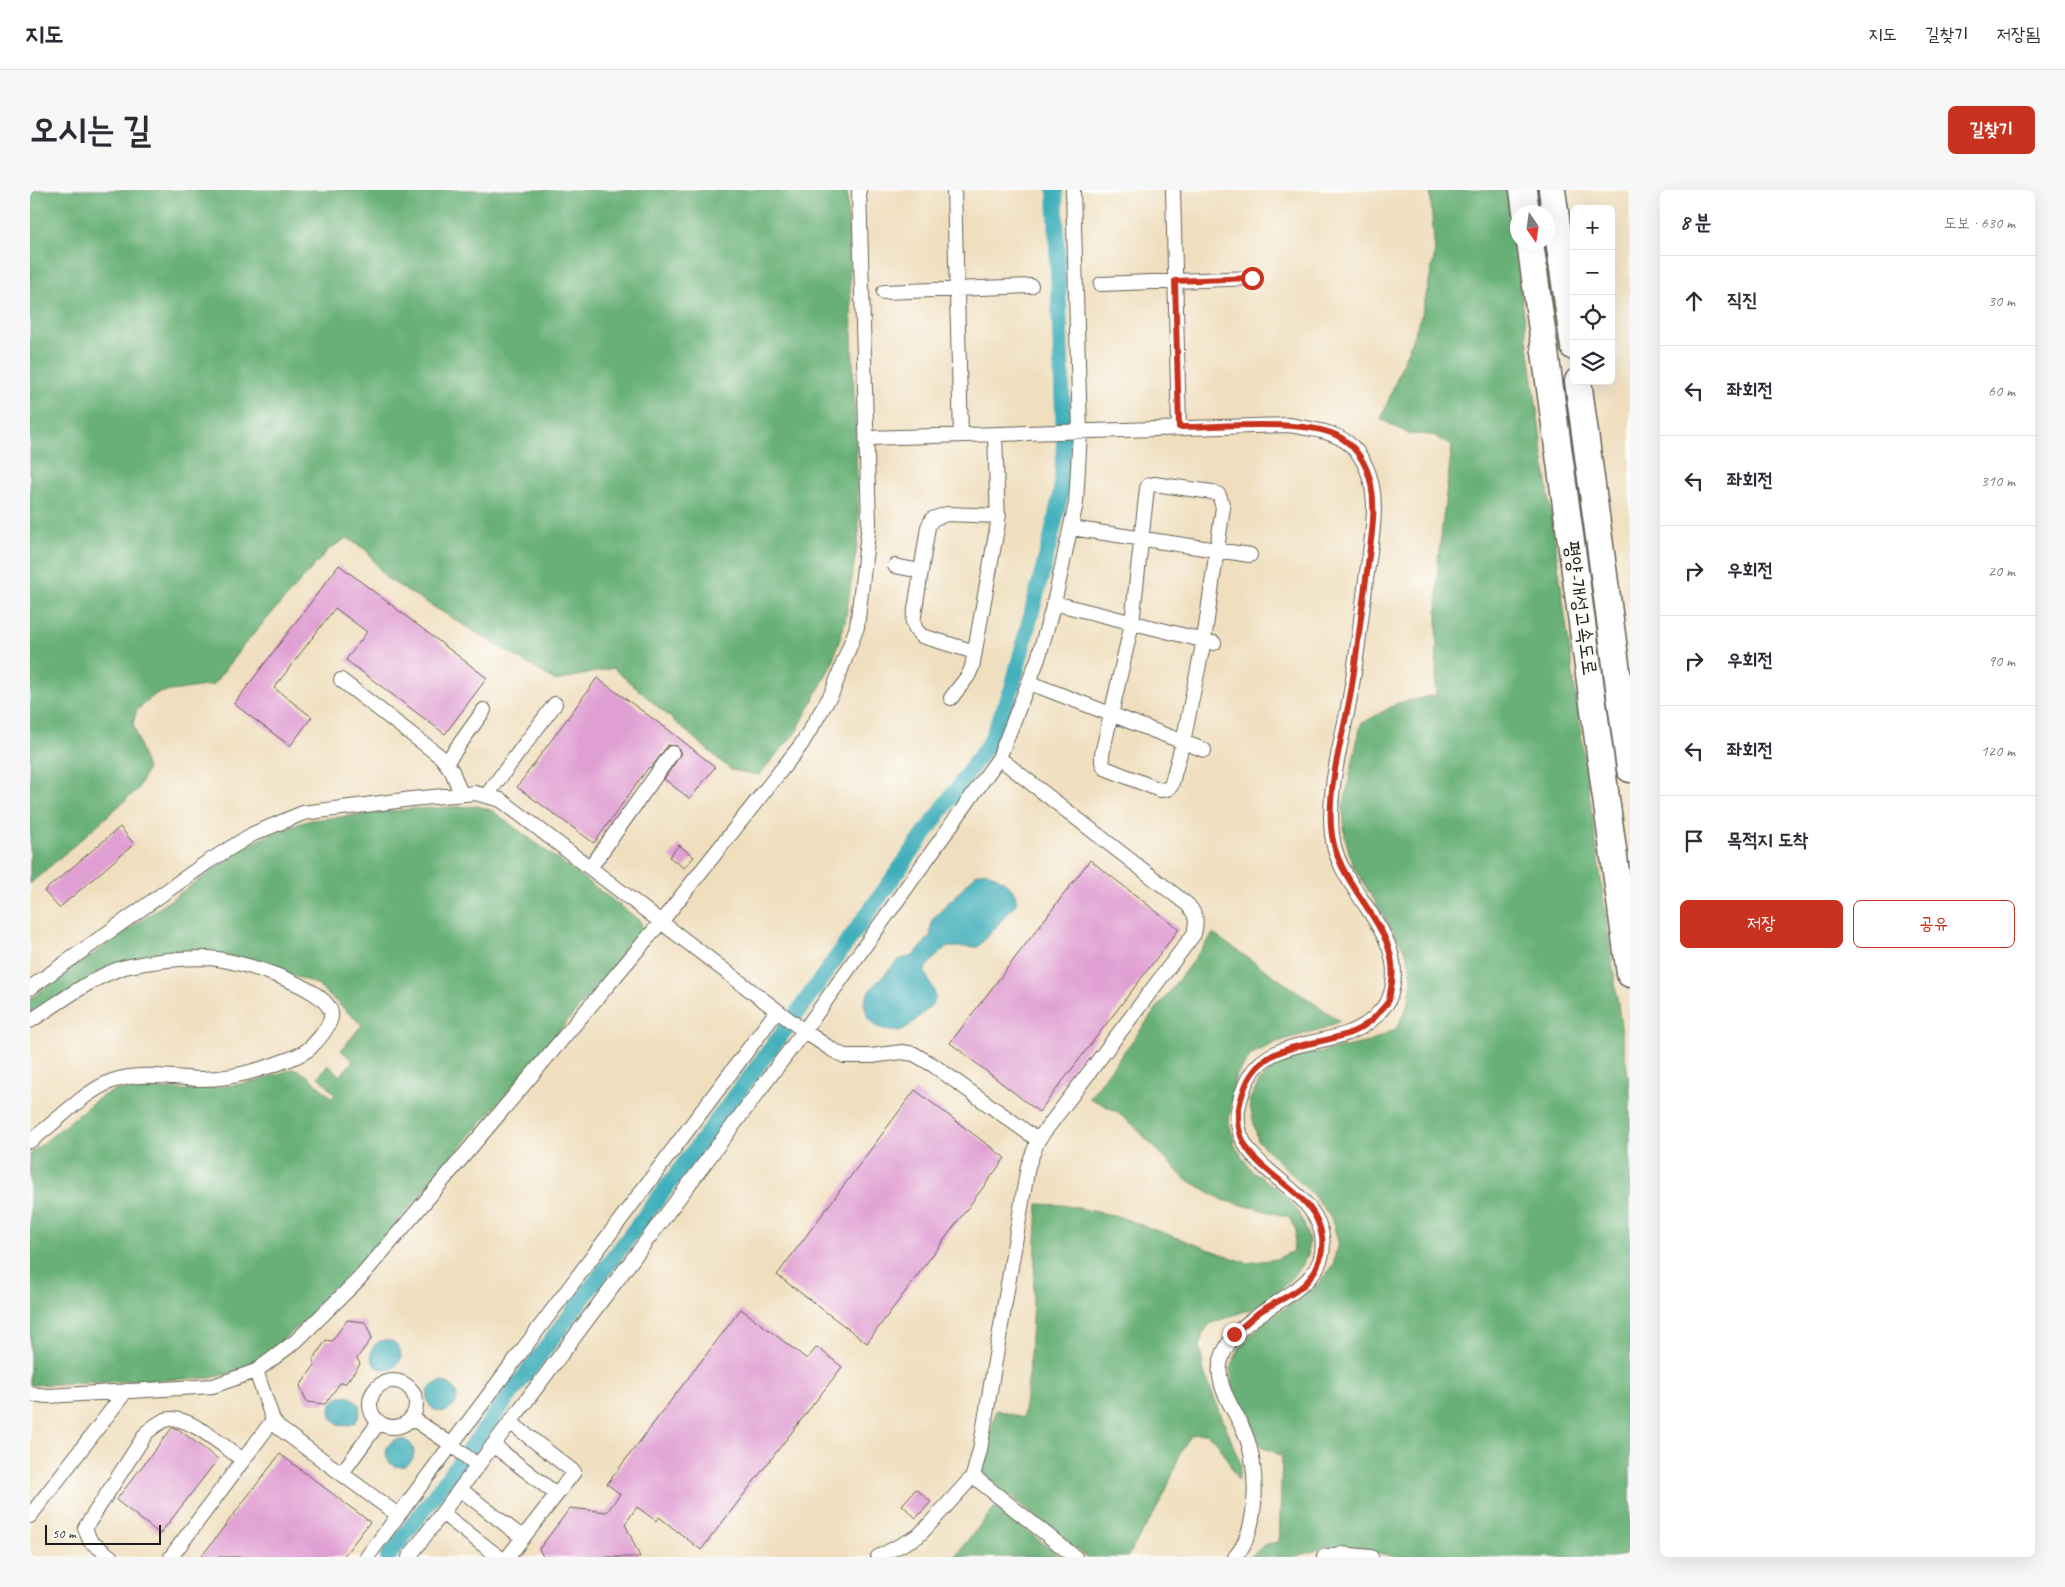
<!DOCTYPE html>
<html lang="ko">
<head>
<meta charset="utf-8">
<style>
	body { margin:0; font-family:Caveat,"Poor Story",sans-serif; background:#f7f7f7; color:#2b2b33 }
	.controls { position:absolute; right:15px; top:15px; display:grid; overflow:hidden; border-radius:8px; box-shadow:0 5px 20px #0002 }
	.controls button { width:45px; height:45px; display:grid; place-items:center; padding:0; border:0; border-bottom:1px solid #e1e1e2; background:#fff; color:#2b2b33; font:25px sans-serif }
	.compass { position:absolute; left:1480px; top:15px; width:45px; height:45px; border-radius:50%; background:#fff; box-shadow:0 5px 20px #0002; rotate:167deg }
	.scale { position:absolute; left:15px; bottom:12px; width:116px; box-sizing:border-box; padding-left:5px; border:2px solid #1c1c1c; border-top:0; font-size:14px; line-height:18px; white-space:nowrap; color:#1c1c1c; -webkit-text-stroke:4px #fdfcf7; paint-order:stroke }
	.stop { position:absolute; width:15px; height:15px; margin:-11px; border:4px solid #c8321e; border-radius:50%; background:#fff }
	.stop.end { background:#c8321e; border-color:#fff; box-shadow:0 1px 5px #0008 }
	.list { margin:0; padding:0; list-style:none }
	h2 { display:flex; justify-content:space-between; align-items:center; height:65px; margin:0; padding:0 20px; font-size:21px }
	h2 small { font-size:16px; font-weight:400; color:#7c7c81 }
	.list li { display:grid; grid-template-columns:32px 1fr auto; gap:15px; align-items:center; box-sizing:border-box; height:90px; padding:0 20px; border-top:1px solid #e1e1e2 }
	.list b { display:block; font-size:19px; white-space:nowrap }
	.list em { font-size:16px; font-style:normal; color:#7c7c81 }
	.actions { display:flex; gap:10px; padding:15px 20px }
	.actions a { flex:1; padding:11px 0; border:1px solid #c8321e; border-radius:8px; text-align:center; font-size:18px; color:#c8321e }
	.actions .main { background:#c8321e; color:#fff }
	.icon { flex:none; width:28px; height:28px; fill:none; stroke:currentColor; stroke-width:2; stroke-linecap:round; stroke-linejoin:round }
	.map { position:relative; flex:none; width:1600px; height:1367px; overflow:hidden; border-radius:8px }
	header { display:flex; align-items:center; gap:30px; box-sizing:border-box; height:70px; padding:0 25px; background:#fff; border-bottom:1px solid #e1e1e2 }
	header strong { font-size:24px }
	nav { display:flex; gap:28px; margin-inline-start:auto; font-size:18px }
	.intro { display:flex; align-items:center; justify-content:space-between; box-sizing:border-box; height:120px; padding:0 30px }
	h1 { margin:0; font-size:35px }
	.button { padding:12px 22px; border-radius:8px; background:#c8321e; color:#fff; font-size:18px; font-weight:700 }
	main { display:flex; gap:30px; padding:0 30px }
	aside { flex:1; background:#fff; border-radius:8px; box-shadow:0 5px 20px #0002 }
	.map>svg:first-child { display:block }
	.forest { fill:#68b077; stroke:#42664a }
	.water { fill:#3eaeba; stroke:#2d656b }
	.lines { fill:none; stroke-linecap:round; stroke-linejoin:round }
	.canal { stroke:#3eaeba; stroke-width:16 }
	.building { fill:#e09fd3 }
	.street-casing { stroke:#666055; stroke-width:16 }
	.highway-casing { stroke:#666055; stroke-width:29 }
	.street { stroke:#fff; stroke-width:14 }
	.highway { stroke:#fff; stroke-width:26 }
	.route { stroke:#c8321e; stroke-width:6 }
	.labels { text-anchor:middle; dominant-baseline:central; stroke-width:4; stroke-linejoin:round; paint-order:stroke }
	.street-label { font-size:20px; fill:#1c1c1c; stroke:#fdfcf7 }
</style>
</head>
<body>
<header>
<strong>지도</strong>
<nav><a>지도</a><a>길찾기</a><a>저장됨</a></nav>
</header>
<div class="intro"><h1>오시는 길</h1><a class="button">길찾기</a></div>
<main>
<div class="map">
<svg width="1600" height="1367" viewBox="0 0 1600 1367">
	<rect width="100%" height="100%" fill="#fdfcf7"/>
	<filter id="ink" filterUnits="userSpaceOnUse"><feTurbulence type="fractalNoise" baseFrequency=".02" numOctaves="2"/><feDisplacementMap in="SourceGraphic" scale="10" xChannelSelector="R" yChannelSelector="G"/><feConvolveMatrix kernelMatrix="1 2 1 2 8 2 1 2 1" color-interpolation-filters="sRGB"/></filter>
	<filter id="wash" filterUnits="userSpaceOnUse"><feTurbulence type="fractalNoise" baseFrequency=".0096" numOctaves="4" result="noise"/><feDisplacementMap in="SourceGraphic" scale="20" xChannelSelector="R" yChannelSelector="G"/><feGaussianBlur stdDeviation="1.12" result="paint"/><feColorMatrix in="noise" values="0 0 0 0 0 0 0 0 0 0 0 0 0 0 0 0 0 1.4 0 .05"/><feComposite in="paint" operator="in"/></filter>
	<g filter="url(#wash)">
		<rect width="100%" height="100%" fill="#f0dfbf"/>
		<!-- forest -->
		<path class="forest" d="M 0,0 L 817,0 L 829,343 L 815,432 L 802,474 L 766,542 L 729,585 L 701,580 L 583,478 L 526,491 L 356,388 L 336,360 L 317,348 L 299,359 L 213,456 L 183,495 L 127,503 L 107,520 L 103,533 L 117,580 L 107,600 L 0,694 Z
			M 1400,0 L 1477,0 L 1600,902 L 1600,1364 L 1582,1367 L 1365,1367 L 1332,1359 L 1297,1357 L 1264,1367 L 1220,1367 L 1236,1354 L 1249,1352 L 1252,1266 L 1231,1256 L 1203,1198 L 1200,1178 L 1210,1157 L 1233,1133 L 1284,1098 L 1303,1076 L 1308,1051 L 1301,1028 L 1284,1006 L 1228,951 L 1219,911 L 1231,889 L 1247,875 L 1268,867 L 1339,852 L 1367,838 L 1379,812 L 1382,789 L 1378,767 L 1367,747 L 1323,676 L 1315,647 L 1313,617 L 1331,534 L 1368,513 L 1406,505 L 1408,370 L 1422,256 L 1403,245 L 1379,244 L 1351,229 L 1392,124 L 1405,64 Z
			M 448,616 L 463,621 L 608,729 C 613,735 613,739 610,746 L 306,1104 L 267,1138 L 223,1173 L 206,1182 L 180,1188 L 0,1195 L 0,964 L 61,914 L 74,905 L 87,900 L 103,899 L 165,900 L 204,895 L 227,891 L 262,879 L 269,880 L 280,888 L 302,908 L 305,904 L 288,887 L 298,875 L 310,886 L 323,871 L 311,860 L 332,835 L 286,794 L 219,769 L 179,763 L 135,766 L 0,824 L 0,809 L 217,656 L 250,640 L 281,630 L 381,619 Z
			M 1183,744 L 1310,831 L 1292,839 L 1247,852 L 1222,864 L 1205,887 L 1199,932 L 1205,956 L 1221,980 L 1248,999 L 1266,1019 L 1274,1034 L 1279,1051 L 1278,1064 L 1271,1076 L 1258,1092 L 1239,1110 L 1226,1117 L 1182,1133 L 1173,1142 L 1170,1158 L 1174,1182 L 1211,1275 L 1208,1290 L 1188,1253 L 1176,1243 L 1162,1245 C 1148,1261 1144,1284 1134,1304 C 1124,1326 1110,1346 1097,1367 L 1057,1367 L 957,1289 L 952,1281 L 966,1220 L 993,1228 L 999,1185 L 1008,1014 L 1033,1015 L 1087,1026 L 1217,1073 L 1246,1069 L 1263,1061 L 1266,1040 L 1259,1027 L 1193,1010 L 1154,988 L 1102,934 L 1084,920 L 1059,908 Z
			M 965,1317 L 1031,1367 L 924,1367 Z"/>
		<!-- water -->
		<path class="water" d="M 955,681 C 969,688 988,696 986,714 L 948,757 L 919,757 L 914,759 L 896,777 L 895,783 L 904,800 L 905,810 L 902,815 L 878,837 L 869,841 L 860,841 L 847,837 L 838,829 L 834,812 L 839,801 L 868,770 L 883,766 L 900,746 L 902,730 L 946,684 Z
			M341 1165a15 15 0 1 1 30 0a15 15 0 1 1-30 0Z
			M397 1207a15 15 0 1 1 30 0a15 15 0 1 1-30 0Z
			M300 1221a15 15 0 1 1 30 0a15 15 0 1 1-30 0Z
			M356 1263a14 14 0 1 1 28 0a14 14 0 1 1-28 0Z"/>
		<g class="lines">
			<!-- canal -->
			<path class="canal" d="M 358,1367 L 754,841 L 960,552 L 982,498 L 1021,348 L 1031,302 L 1034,253 L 1025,0"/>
		</g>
		<g id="blocks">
			<!-- building -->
			<path class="building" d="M 309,375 L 457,488 L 415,544 L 316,470 L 337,442 L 305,418 L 244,498 L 282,527 L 260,556 L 204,514 Z
				M 567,488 L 644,544 L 685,577 L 660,609 L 634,589 L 651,564 L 647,556 L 638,555 L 621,578 L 619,577 L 564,653 L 487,597 Z
				M 90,637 L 104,654 L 29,718 L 14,701 Z
				M 649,655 L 664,667 L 654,678 L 639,667 Z
				M 1060,670 L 1149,739 L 1009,922 L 920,853 Z
				M 885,900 L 975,968 L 837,1153 L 747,1085 Z
				M 711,1119 L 777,1169 L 787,1157 L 812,1177 L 671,1360 L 629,1327 L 626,1331 L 607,1317 L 595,1334 L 610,1367 L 513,1367 L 509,1359 L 540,1318 L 577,1322 L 590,1304 L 577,1294 Z
				M 317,1130 L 335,1132 L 342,1148 L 327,1168 L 330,1174 L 316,1193 L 310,1193 L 295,1214 L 277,1212 L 270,1196 L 285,1175 L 283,1170 L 296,1150 L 302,1151 Z
				M 142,1238 L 148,1239 L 188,1269 L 130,1344 L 86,1310 Z
				M 250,1264 L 340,1332 L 313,1367 L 171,1367 Z
				M 886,1299 L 901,1312 L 886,1328 L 872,1315 Z"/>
		</g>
	</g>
	<g filter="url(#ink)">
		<use href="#blocks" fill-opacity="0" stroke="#666055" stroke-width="1"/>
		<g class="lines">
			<!-- street casing -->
			<g class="street-casing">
				<path id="street" d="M 924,0 L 931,245
					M 1143,0 L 1149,237
					M 1071,94 L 1222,88
					M 854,102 L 1001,96
					M 837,248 L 1258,235 C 1282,239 1311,241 1327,262 C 1355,298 1341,349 1336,390 C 1331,429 1327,468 1320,507 C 1312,552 1297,599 1302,644 C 1307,704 1384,744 1359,809 C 1358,812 1353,818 1351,820 C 1318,864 1247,839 1219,887 C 1214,896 1210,909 1208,920 C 1201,978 1278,991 1291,1041 C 1308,1107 1207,1112 1191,1170 C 1184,1195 1204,1218 1214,1241 C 1229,1274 1230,1339 1205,1367
					M 1124,294 L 1182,302 L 1189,305 L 1193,317 L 1174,450 L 1153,552 L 1141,596 L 1137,599 L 1130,600 L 1075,578 L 1072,572 L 1072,564 L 1102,433 L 1117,298 L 1119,295 Z
					M 1041,338 L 1220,365
					M 865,376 L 890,381
					M 1024,413 L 1184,453
					M 945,462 L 892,446 L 886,440 L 883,432 L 898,337 L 902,329 L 917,324 L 969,326
					M 311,490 L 411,567 L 422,581 L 431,604
					M 1000,493 L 1174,560
					M 921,508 L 938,486 L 942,477 L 968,333 L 965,244
					M 416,573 L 454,520
					M 456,606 L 525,514
					M 560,678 L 642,563
					M 0,798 L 176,673 L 223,644 L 273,623 L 382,609 L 445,603 L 471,610 L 774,841 L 801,859 L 814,866 L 841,866 L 872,862 L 884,864 L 903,875 L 1008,950
					M 0,831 C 29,813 63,786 95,777 C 121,771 152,768 178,768 C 204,769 297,796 301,823 C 303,834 287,851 280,858 C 271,866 257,870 246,874 C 223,882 197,889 172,889 C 143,888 111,881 82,891 C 53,902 26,933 0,951
					M 226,1181 L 243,1230 L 249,1238 L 368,1325
					M340 1214a23 23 0 1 1 46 0a23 23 0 1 1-46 0Z
					M 0,1204 L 18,1206 L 183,1196 L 226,1181 L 266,1151 L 328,1090 L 371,1040 L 631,732 L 771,555 L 802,503 L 827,437 L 839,334 L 829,0
					M 382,1228 L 422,1255 L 448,1276
					M 463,1255 L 526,1304
					M 312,1283 L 349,1232
					M 943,1286 L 1045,1367
					M 430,1299 L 493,1348
					M 412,1323 L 469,1367
					M 0,1326 L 96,1201
					M 81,1367 L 60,1351 L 55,1338 L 117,1242 C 124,1237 132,1229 141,1229 C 161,1227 195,1258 212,1269
					M 141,1367 L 243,1230
					M 337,1367 L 747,821
					M 379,1367 L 774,841 L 969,568 L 1008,469 L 1024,413 L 1046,313 L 1050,242 L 1043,0
					M 478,1367 L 544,1282 L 480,1232
					M 848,1367 L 888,1346 L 896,1338 L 943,1286 L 950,1260 L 998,976 L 1008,950 L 1164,744 C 1167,731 1167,726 1158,715 L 969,568
					M 1294,1367 L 1311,1364 L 1341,1367"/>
			</g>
			<!-- highway casing -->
			<g class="highway-casing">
				<path id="highway" d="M 1493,0 L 1496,22
					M 1522,0 L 1544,157
					M 1500,52 L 1600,784
					M 1548,191 L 1600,579"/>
			</g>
			<!-- street -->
			<use href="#street" class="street"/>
			<!-- highway -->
			<use href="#highway" class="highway"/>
		</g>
	</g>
	<g class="lines" filter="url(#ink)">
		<!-- route -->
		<path class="route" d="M 1204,1144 C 1212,1137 1220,1130 1228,1123 C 1245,1111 1267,1105 1280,1088 C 1289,1076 1294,1062 1292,1047 C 1286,999 1226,988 1211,946 C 1205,929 1209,913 1215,897 C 1239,836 1316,868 1351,820 C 1354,817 1357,814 1359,810 C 1360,806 1360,802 1361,798 C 1374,735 1305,701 1301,637 C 1298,594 1312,549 1320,507 C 1327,466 1331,423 1337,382 C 1340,353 1347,323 1341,294 C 1337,274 1325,254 1306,245 C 1270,229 1191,237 1149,237 L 1145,91 L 1222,88"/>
	</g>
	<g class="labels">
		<!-- street labels -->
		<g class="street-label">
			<text transform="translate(1551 418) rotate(82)">평양-개성고속도로</text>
		</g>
	</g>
</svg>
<div class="controls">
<button>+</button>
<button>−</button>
<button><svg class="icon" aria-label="locate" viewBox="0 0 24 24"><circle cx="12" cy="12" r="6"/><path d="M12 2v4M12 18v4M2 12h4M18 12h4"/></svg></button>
<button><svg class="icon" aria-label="layers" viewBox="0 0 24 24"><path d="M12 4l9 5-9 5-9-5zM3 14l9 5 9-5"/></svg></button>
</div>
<svg class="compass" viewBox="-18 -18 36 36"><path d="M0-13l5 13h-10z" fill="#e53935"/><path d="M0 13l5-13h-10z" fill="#7c7c81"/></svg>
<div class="scale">50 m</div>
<div class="stop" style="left:1222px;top:88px"></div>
<div class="stop end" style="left:1204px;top:1144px"></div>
</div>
<aside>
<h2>8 분<small>도보 · 630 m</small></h2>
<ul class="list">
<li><svg class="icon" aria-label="ahead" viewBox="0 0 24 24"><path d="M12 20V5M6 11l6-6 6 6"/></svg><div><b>직진</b></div><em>30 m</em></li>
<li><svg class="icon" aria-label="left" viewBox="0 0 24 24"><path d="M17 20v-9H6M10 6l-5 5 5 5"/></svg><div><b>좌회전</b></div><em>60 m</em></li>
<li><svg class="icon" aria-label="left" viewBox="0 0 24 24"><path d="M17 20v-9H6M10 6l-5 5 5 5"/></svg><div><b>좌회전</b></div><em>310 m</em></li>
<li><svg class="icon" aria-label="right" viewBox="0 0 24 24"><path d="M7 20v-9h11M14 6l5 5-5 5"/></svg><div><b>우회전</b></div><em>20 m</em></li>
<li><svg class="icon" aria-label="right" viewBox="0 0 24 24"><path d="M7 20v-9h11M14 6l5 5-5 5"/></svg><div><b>우회전</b></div><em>90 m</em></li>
<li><svg class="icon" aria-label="left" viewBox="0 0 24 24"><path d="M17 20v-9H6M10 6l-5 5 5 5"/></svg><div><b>좌회전</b></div><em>120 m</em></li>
<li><svg class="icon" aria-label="arrive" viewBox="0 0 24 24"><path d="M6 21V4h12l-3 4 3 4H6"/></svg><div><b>목적지 도착</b></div></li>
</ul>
<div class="actions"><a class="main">저장</a><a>공유</a></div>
</aside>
</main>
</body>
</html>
